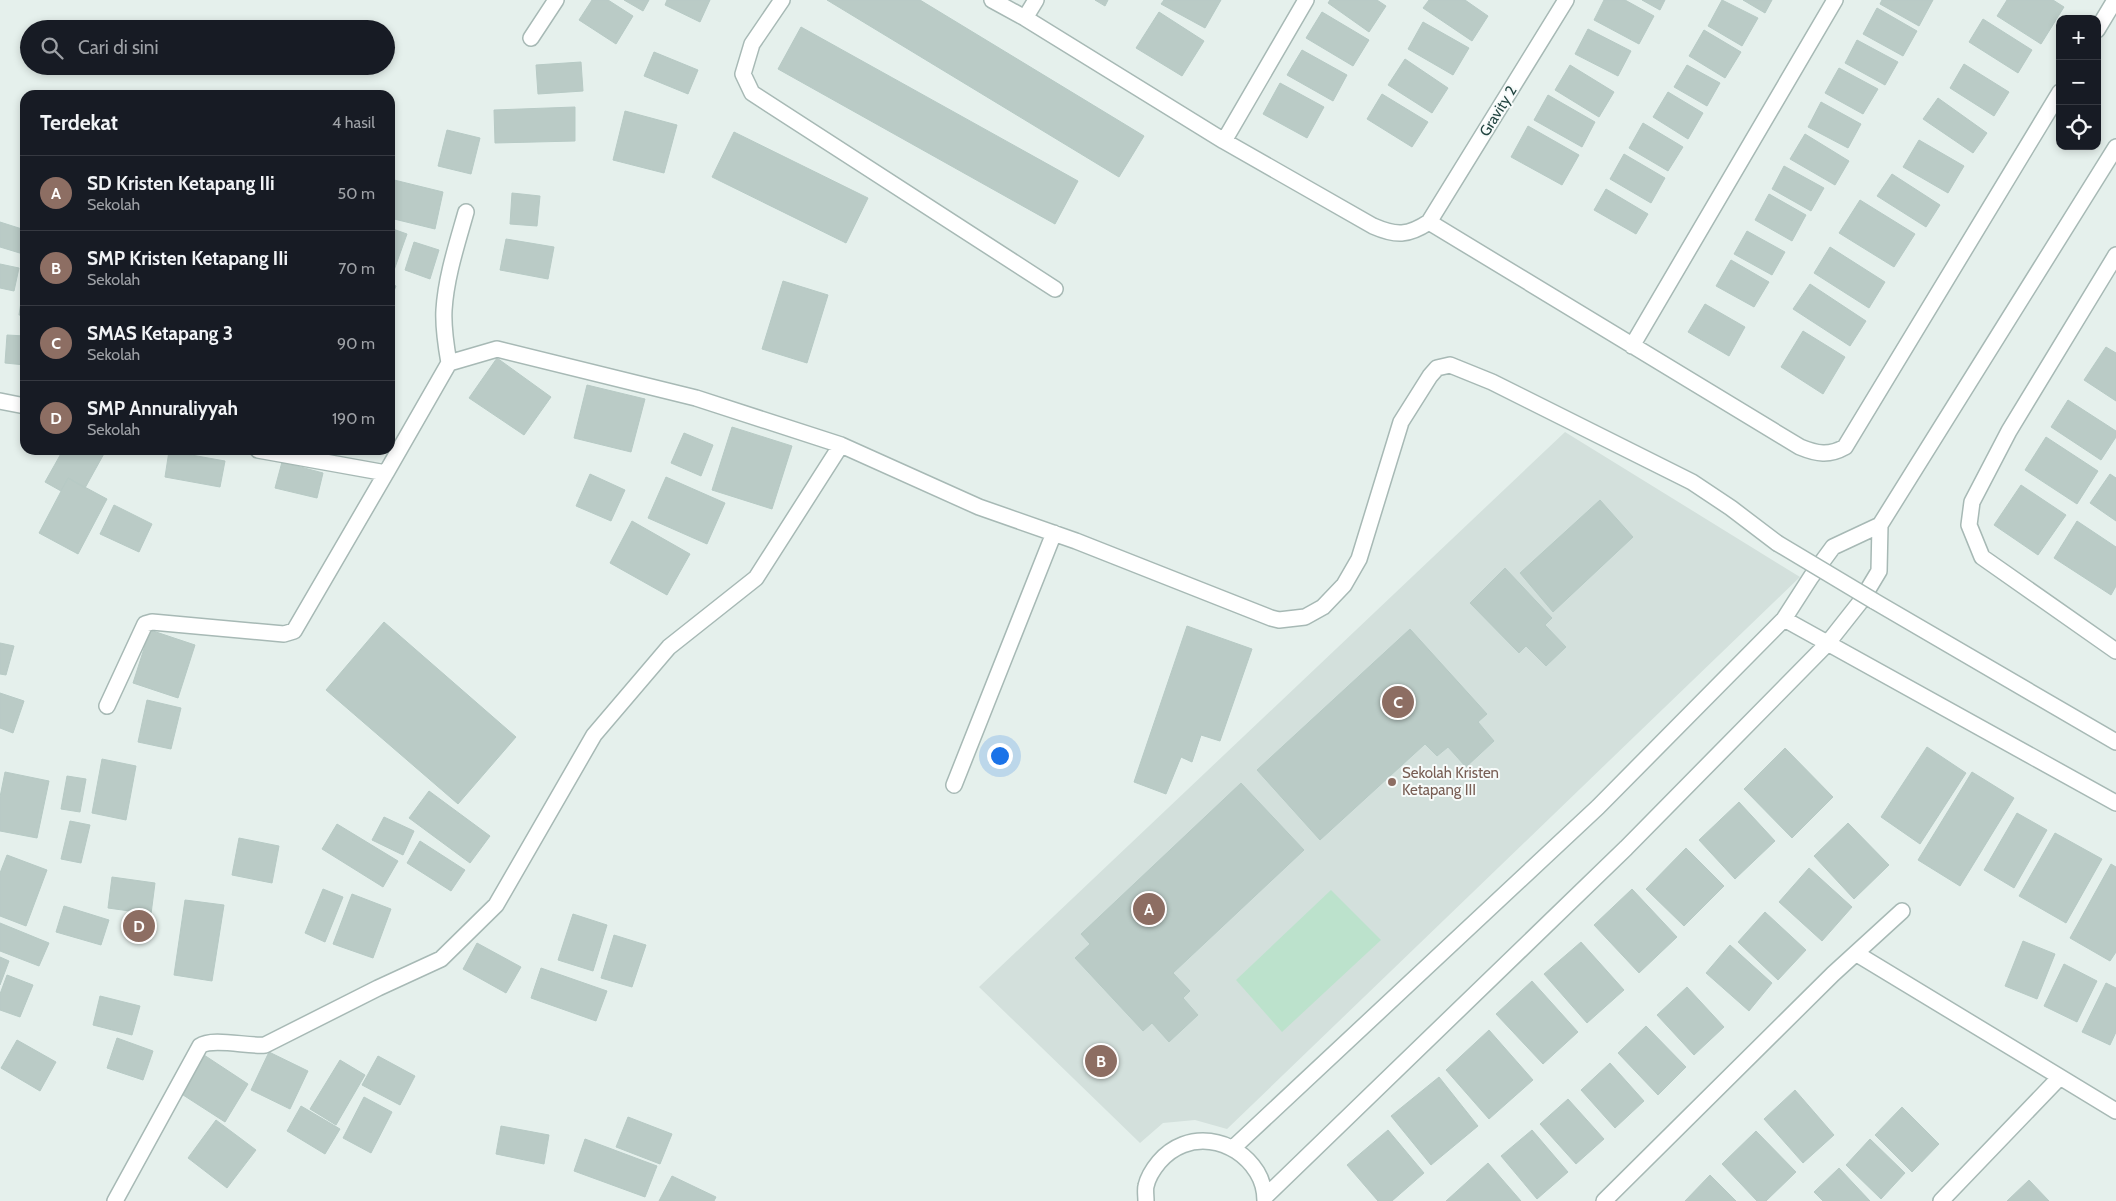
<!DOCTYPE html>
<html lang="id">
<head>
<meta charset="utf-8">
<style>
	body { margin:0; font-family:Cabin,sans-serif; background:#242831; color:#f1f3f6 }
	.controls { position:absolute; right:15px; top:15px; display:grid; overflow:hidden; border-radius:10px; box-shadow:0 2px 8px #0003 }
	.controls button { width:45px; height:45px; display:grid; place-items:center; padding:0; border:0; border-bottom:1px solid #363941; background:#171b24; color:#f1f3f6; font:25px sans-serif }
	.you { position:absolute; left:999px; top:755px; width:18px; height:18px; margin:-12px; border:4px solid #fff; border-radius:50%; background:#1a73e8; box-shadow:0 0 0 8px #1a73e833 }
	.badge { display:grid; place-items:center; width:32px; height:32px; border-radius:50%; background:#ff9754; color:#fff; font-size:16px; font-weight:700 }
	.pin { position:absolute; translate:-50% -50%; border:2px solid #fff; box-shadow:0 1px 5px #0006 }
	.list { margin:0; padding:0; list-style:none }
	h2 { display:flex; justify-content:space-between; align-items:center; height:65px; margin:0; padding:0 20px; font-size:21px }
	h2 small { font-size:16px; font-weight:400; color:#9ea1a6 }
	.list li { display:grid; grid-template-columns:32px 1fr auto; gap:15px; align-items:center; box-sizing:border-box; height:75px; padding:0 20px; border-top:1px solid #363941 }
	.list b { display:block; font-size:19px; white-space:nowrap }
	.list p { margin:0; font-size:16px; white-space:nowrap; color:#9ea1a6 }
	.list em { font-size:16px; font-style:normal; color:#9ea1a6 }
	.icon { flex:none; width:28px; height:28px; fill:none; stroke:currentColor; stroke-width:2; stroke-linecap:round; stroke-linejoin:round }
	.map { position:relative; flex:none; width:2116px; height:1201px; overflow:hidden }
	.search { position:absolute; background:#171b24; box-shadow:0 2px 8px #0003; left:20px; top:20px; width:375px; height:55px; display:flex; align-items:center; gap:12px; box-sizing:border-box; padding:0 18px; border-radius:28px; color:#9ea1a6; font-size:19px }
	.panel { position:absolute; background:#171b24; box-shadow:0 2px 8px #0003; left:20px; top:90px; width:375px; height:365px; border-radius:15px }
	.map>svg:first-child { display:block }
	.built { fill:#d3e0dc }
	.green { fill:#bce2cc }
	.building { fill:#bacbc6; stroke:#b7cac5 }
	.lines { fill:none; stroke-linecap:round; stroke-linejoin:round }
	.minor-casing { stroke:#a7b9b5; stroke-width:18 }
	.minor { stroke:#fff; stroke-width:15 }
	.minor-bridge-casing { stroke:#a7b9b5; stroke-width:18; stroke-linecap:butt }
	.minor-bridge { stroke:#fff; stroke-width:15 }
	.education-dot { fill:#8d6e63; stroke:#f7fbfa; stroke-width:2 }
	.labels { text-anchor:middle; dominant-baseline:central; stroke-width:4; stroke-linejoin:round; paint-order:stroke }
	.street-label { font-size:15px; fill:#224440; stroke:#f7fbfa }
	.education-label { font-size:15px; fill:#785e54; stroke:#f7fbfa; text-anchor:start }
</style>
</head>
<body>
<div class="map">
<svg width="2116" height="1201" viewBox="0 0 2116 1201">
	<rect width="100%" height="100%" fill="#e5f0ec"/>
	<!-- built -->
	<path class="built" d="M 1565,432 L 1800,577 L 1227,1129 L 1195,1120 L 1163,1123 L 1140,1143 L 979,987 Z"/>
	<!-- green -->
	<path class="green" d="M 1331,890 L 1381,940 L 1282,1032 L 1236,980 Z"/>
	<!-- building -->
	<path class="building" d="M 592,0 L 608,0 L 633,16 L 616,44 L 579,20 Z
		M 624,0 L 649,0 L 643,11 Z
		M 667,0 L 710,0 L 700,22 L 665,5 Z
		M 827,0 L 920,0 L 1144,136 L 1119,177 Z
		M 1095,0 L 1108,0 L 1105,6 Z
		M 1164,0 L 1221,0 L 1205,28 L 1161,4 Z
		M 1330,0 L 1377,0 L 1386,6 L 1369,32 L 1328,3 Z
		M 1429,0 L 1465,0 L 1488,16 L 1472,41 L 1423,8 Z
		M 1604,0 L 1625,0 L 1654,16 L 1639,44 L 1594,20 Z
		M 1642,0 L 1665,0 L 1660,10 Z
		M 1722,0 L 1758,18 L 1742,46 L 1708,26 Z
		M 1743,0 L 1772,0 L 1765,13 Z
		M 1882,0 L 1933,0 L 1919,26 L 1880,4 Z
		M 2007,0 L 2053,0 L 2064,7 L 2041,44 L 1997,16 Z
		M 1877,8 L 1917,31 L 1903,56 L 1863,34 Z
		M 1159,12 L 1204,41 L 1182,76 L 1136,48 Z
		M 1322,12 L 1369,40 L 1353,66 L 1306,38 Z
		M 1983,19 L 2032,50 L 2018,73 L 1969,42 Z
		M 1423,22 L 1469,48 L 1453,75 L 1408,49 Z
		M 801,27 L 1078,181 L 1055,224 L 778,69 Z
		M 1588,29 L 1631,51 L 1618,76 L 1575,54 Z
		M 1704,30 L 1741,52 L 1725,78 L 1689,56 Z
		M 1857,40 L 1898,62 L 1885,85 L 1845,63 Z
		M 1302,50 L 1347,75 L 1333,101 L 1287,75 Z
		M 654,52 L 698,70 L 688,94 L 644,76 Z
		M 1405,59 L 1448,88 L 1432,113 L 1388,85 Z
		M 581,62 L 583,91 L 538,94 L 536,65 Z
		M 1964,64 L 2009,92 L 1994,116 L 1950,88 Z
		M 1570,65 L 1614,92 L 1599,117 L 1555,90 Z
		M 1687,65 L 1720,83 L 1707,106 L 1674,87 Z
		M 1839,68 L 1878,89 L 1863,114 L 1825,93 Z
		M 1280,83 L 1324,107 L 1307,138 L 1263,114 Z
		M 1668,92 L 1703,113 L 1688,139 L 1653,117 Z
		M 1382,94 L 1428,122 L 1412,147 L 1367,119 Z
		M 1548,95 L 1595,122 L 1582,147 L 1534,120 Z
		M 1938,98 L 1987,133 L 1973,153 L 1923,119 Z
		M 1821,102 L 1861,124 L 1848,148 L 1808,127 Z
		M 575,107 L 575,141 L 495,143 L 494,110 Z
		M 625,111 L 677,125 L 664,173 L 613,160 Z
		M 1643,123 L 1683,147 L 1668,171 L 1629,148 Z
		M 1528,126 L 1579,155 L 1562,185 L 1511,157 Z
		M 447,130 L 480,138 L 471,174 L 438,166 Z
		M 734,132 L 868,198 L 846,243 L 712,177 Z
		M 1805,134 L 1849,161 L 1835,185 L 1790,159 Z
		M 1919,140 L 1964,166 L 1948,193 L 1903,167 Z
		M 1624,154 L 1665,178 L 1651,203 L 1610,179 Z
		M 1784,166 L 1824,188 L 1811,211 L 1772,189 Z
		M 1892,174 L 1940,205 L 1926,227 L 1877,196 Z
		M 390,179 L 443,192 L 435,229 L 390,218 Z
		M 1606,189 L 1648,214 L 1636,234 L 1594,210 Z
		M 512,193 L 540,196 L 537,226 L 510,224 Z
		M 1769,194 L 1806,215 L 1792,241 L 1755,220 Z
		M 1860,200 L 1915,234 L 1894,267 L 1839,233 Z
		M 0,222 L 25,230 L 23,254 L 0,247 Z
		M 390,228 L 407,234 L 393,273 L 390,272 Z
		M 1747,231 L 1785,252 L 1772,275 L 1734,254 Z
		M 506,239 L 554,247 L 548,279 L 500,270 Z
		M 414,242 L 439,250 L 430,279 L 405,270 Z
		M 1830,247 L 1885,282 L 1869,308 L 1814,273 Z
		M 1731,260 L 1769,282 L 1754,307 L 1716,286 Z
		M 0,264 L 19,268 L 14,291 L 0,288 Z
		M 783,281 L 828,295 L 807,363 L 762,349 Z
		M 24,282 L 25,282 L 25,316 L 19,315 Z
		M 390,283 L 396,286 L 390,301 Z
		M 1810,284 L 1866,321 L 1850,346 L 1793,309 Z
		M 1705,304 L 1745,327 L 1729,356 L 1688,332 Z
		M 1803,331 L 1845,357 L 1823,394 L 1781,367 Z
		M 7,335 L 25,336 L 25,365 L 5,363 Z
		M 2106,347 L 2116,353 L 2116,401 L 2084,380 Z
		M 497,358 L 551,397 L 524,435 L 469,398 Z
		M 587,385 L 645,399 L 631,452 L 574,438 Z
		M 2068,400 L 2116,431 L 2116,437 L 2101,460 L 2051,427 Z
		M 732,427 L 792,446 L 772,509 L 712,490 Z
		M 684,433 L 713,445 L 701,476 L 671,463 Z
		M 2046,437 L 2098,471 L 2077,504 L 2025,470 Z
		M 63,450 L 106,450 L 85,488 L 68,478 L 61,491 L 45,482 Z
		M 169,451 L 225,461 L 220,487 L 165,477 Z
		M 282,462 L 323,473 L 317,498 L 275,488 Z
		M 590,474 L 625,490 L 611,521 L 576,506 Z
		M 2110,474 L 2116,478 L 2116,521 L 2090,503 Z
		M 666,477 L 725,503 L 707,544 L 648,518 Z
		M 68,478 L 107,499 L 78,554 L 39,533 Z
		M 2021,485 L 2066,515 L 2038,555 L 1994,525 Z
		M 1600,500 L 1633,537 L 1553,612 L 1520,573 Z
		M 114,505 L 152,524 L 139,552 L 100,534 Z
		M 632,521 L 690,554 L 667,595 L 610,563 Z
		M 2077,521 L 2116,547 L 2116,586 L 2111,595 L 2054,558 Z
		M 1505,568 L 1552,618 L 1545,625 L 1566,647 L 1546,666 L 1526,646 L 1519,653 L 1470,603 Z
		M 384,622 L 516,737 L 458,804 L 326,690 Z
		M 1187,626 L 1252,649 L 1220,741 L 1201,735 L 1192,762 L 1181,757 L 1166,794 L 1134,782 Z
		M 1410,629 L 1487,714 L 1478,722 L 1494,741 L 1466,767 L 1448,747 L 1437,756 L 1425,744 L 1320,840 L 1257,770 Z
		M 150,630 L 195,645 L 178,698 L 133,683 Z
		M 0,643 L 14,646 L 6,675 L 0,674 Z
		M 0,693 L 24,701 L 13,733 L 0,728 Z
		M 147,700 L 181,708 L 171,749 L 138,742 Z
		M 1927,747 L 1966,773 L 1920,844 L 1881,817 Z
		M 1785,748 L 1833,797 L 1792,838 L 1744,789 Z
		M 102,759 L 136,766 L 126,820 L 92,813 Z
		M 5,772 L 49,781 L 37,838 L 0,831 L 0,797 Z
		M 1972,772 L 2014,798 L 1960,886 L 1918,860 Z
		M 67,776 L 86,779 L 80,812 L 61,809 Z
		M 1241,783 L 1304,850 L 1173,973 L 1190,991 L 1183,998 L 1198,1015 L 1169,1042 L 1152,1023 L 1143,1031 L 1075,958 L 1090,944 L 1081,934 Z
		M 429,791 L 490,836 L 470,863 L 409,818 Z
		M 1739,802 L 1775,841 L 1735,879 L 1699,840 Z
		M 2017,813 L 2047,830 L 2014,888 L 1984,870 Z
		M 384,817 L 414,831 L 403,855 L 372,840 Z
		M 70,821 L 90,825 L 81,863 L 61,859 Z
		M 1848,823 L 1889,865 L 1854,899 L 1814,856 Z
		M 337,824 L 398,861 L 383,887 L 322,849 Z
		M 2055,833 L 2102,859 L 2066,923 L 2019,896 Z
		M 239,838 L 279,846 L 272,883 L 232,875 Z
		M 420,841 L 465,870 L 451,891 L 407,863 Z
		M 1686,848 L 1724,886 L 1684,926 L 1646,889 Z
		M 7,855 L 47,870 L 26,926 L 0,916 L 0,873 Z
		M 2111,864 L 2116,867 L 2116,952 L 2110,961 L 2070,938 Z
		M 1809,868 L 1852,907 L 1822,941 L 1779,902 Z
		M 112,877 L 155,883 L 151,914 L 108,908 Z
		M 323,889 L 343,897 L 325,942 L 305,933 Z
		M 1632,889 L 1677,937 L 1639,973 L 1594,925 Z
		M 352,894 L 391,909 L 373,958 L 333,944 Z
		M 185,900 L 224,905 L 212,981 L 174,975 Z
		M 64,906 L 109,920 L 101,945 L 56,932 Z
		M 1765,912 L 1806,950 L 1778,980 L 1738,942 Z
		M 573,914 L 607,925 L 593,971 L 558,960 Z
		M 0,923 L 49,943 L 39,966 L 0,951 Z
		M 614,935 L 646,945 L 632,987 L 601,978 Z
		M 2023,941 L 2055,954 L 2037,999 L 2005,986 Z
		M 1581,942 L 1624,990 L 1587,1023 L 1544,974 Z
		M 477,943 L 521,967 L 506,993 L 463,969 Z
		M 1730,945 L 1772,983 L 1749,1011 L 1706,973 Z
		M 0,957 L 9,961 L 0,985 Z
		M 2064,964 L 2097,981 L 2077,1022 L 2044,1006 Z
		M 541,968 L 607,991 L 596,1021 L 531,998 Z
		M 7,975 L 33,985 L 20,1017 L 0,1010 L 0,994 Z
		M 1532,981 L 1578,1032 L 1543,1064 L 1496,1014 Z
		M 2106,983 L 2116,988 L 2116,1032 L 2110,1045 L 2082,1032 Z
		M 1687,987 L 1724,1027 L 1694,1055 L 1657,1015 Z
		M 100,996 L 140,1006 L 132,1035 L 93,1025 Z
		M 1646,1026 L 1686,1067 L 1658,1095 L 1618,1053 Z
		M 1489,1030 L 1533,1080 L 1489,1119 L 1446,1070 Z
		M 117,1038 L 153,1051 L 143,1080 L 107,1068 Z
		M 17,1040 L 56,1062 L 40,1091 L 1,1068 Z
		M 269,1052 L 308,1071 L 290,1109 L 251,1090 Z
		M 204,1055 L 248,1084 L 225,1122 L 180,1093 Z
		M 378,1056 L 415,1076 L 400,1105 L 362,1085 Z
		M 340,1060 L 365,1075 L 336,1125 L 310,1109 Z
		M 1610,1063 L 1644,1101 L 1615,1128 L 1581,1090 Z
		M 1439,1077 L 1478,1126 L 1431,1165 L 1391,1116 Z
		M 1795,1090 L 1834,1135 L 1803,1163 L 1764,1119 Z
		M 364,1097 L 392,1112 L 371,1153 L 343,1138 Z
		M 1568,1099 L 1604,1139 L 1576,1164 L 1540,1124 Z
		M 301,1106 L 340,1129 L 325,1154 L 287,1131 Z
		M 1902,1107 L 1939,1144 L 1912,1172 L 1875,1135 Z
		M 628,1117 L 672,1134 L 660,1164 L 616,1147 Z
		M 216,1120 L 256,1150 L 227,1188 L 188,1158 Z
		M 501,1126 L 549,1135 L 544,1164 L 496,1154 Z
		M 1388,1130 L 1424,1173 L 1392,1201 L 1378,1201 L 1347,1165 Z
		M 1532,1130 L 1568,1172 L 1537,1199 L 1501,1156 Z
		M 1756,1131 L 1796,1172 L 1766,1201 L 1757,1201 L 1722,1164 Z
		M 585,1139 L 657,1166 L 645,1197 L 574,1171 Z
		M 1870,1139 L 1905,1173 L 1881,1199 L 1846,1165 Z
		M 1488,1163 L 1521,1201 L 1446,1201 Z
		M 1839,1168 L 1870,1201 L 1823,1201 L 1814,1192 Z
		M 1710,1175 L 1736,1201 L 1685,1201 Z
		M 672,1176 L 716,1197 L 714,1201 L 659,1201 Z
		M 2029,1180 L 2049,1201 L 2007,1201 Z"/>
	<g class="lines">
		<!-- minor casing -->
		<g class="minor-casing">
			<path id="minor" d="M 782,0 L 752,44 L 743,74 L 752,93 L 1055,289
				M 992,0 L 1025,18 L 1224,141 L 1373,226 C 1396,236 1408,236 1429,222 L 1800,447 C 1817,454 1829,456 1845,447 L 2060,92
				M 1025,18 L 1036,0
				M 2097,30 L 2115,0
				M 531,38 L 556,0
				M 1224,141 L 1306,0
				M 1429,222 L 1566,0
				M 2116,255 L 2009,431 L 1972,502 L 1969,525 L 1982,557 L 2116,651
				M 1632,346 L 1835,0
				M 449,363 C 446,346 443,328 444,310 C 446,277 457,244 466,212
				M 0,401 L 25,406
				M 258,450 L 386,473 L 449,363 L 497,349 L 696,398 L 841,445 L 979,507 L 1076,541 L 1271,618 L 1279,620 L 1305,617 L 1323,607 L 1344,585 L 1359,559 L 1401,422 L 1430,376 L 1437,368 L 1450,365 L 1492,382 L 1692,482 L 1731,508 L 1777,543
				M 1874,601 L 2116,742
				M 1784,619 L 2116,803
				M 107,706 L 145,624 L 152,622 L 284,634 L 294,631 L 386,473
				M 954,785 L 1054,533
				M 1857,954 L 2116,1111
				M 1233,1148 L 1598,807 L 1784,619 L 1811,577 L 1833,547 L 1880,525
				M 1265,1197 L 1626,848 L 1827,644 L 1861,601 L 1879,571 L 1880,525 L 2116,147
				M 115,1201 L 200,1046 C 212,1037 249,1047 265,1045 L 378,988 L 441,959 L 496,905 L 594,735 L 669,647 L 756,578 L 841,445
				M 1146,1201 C 1146,1196 1145,1190 1146,1186 C 1148,1177 1154,1168 1159,1162 C 1187,1129 1235,1137 1257,1172 C 1262,1180 1265,1192 1265,1201
				M 1604,1201 L 1833,974 L 1902,911
				M 1941,1201 L 2060,1077"/>
		</g>
		<!-- minor -->
		<use href="#minor" class="minor"/>
		<!-- minor-bridge casing -->
		<g class="minor-bridge-casing">
			<path id="minor-bridge" d="M 1777,543 L 1874,601"/>
		</g>
		<!-- minor-bridge -->
		<use href="#minor-bridge" class="minor-bridge"/>
	</g>
	<!-- markers -->
	<circle class="education-dot" cx="1392" cy="782" r="5"/>
	<g class="labels">
		<!-- street labels -->
		<g class="street-label">
			<text transform="translate(1498 111) rotate(-58)">Gravity 2</text>
		</g>
		<!-- education labels -->
		<g class="education-label">
			<text x="1402" y="773">Sekolah Kristen<tspan x="1402" dy="17">Ketapang III</tspan></text>
		</g>
	</g>
</svg>
<div class="controls">
<button>+</button>
<button>−</button>
<button><svg class="icon" aria-label="locate" viewBox="0 0 24 24"><circle cx="12" cy="12" r="6"/><path d="M12 2v4M12 18v4M2 12h4M18 12h4"/></svg></button>
</div>
<div class="you"></div>
<div class="pin badge" style="left:1149px;top:909px;background:#8d6e63">A</div>
<div class="pin badge" style="left:1101px;top:1061px;background:#8d6e63">B</div>
<div class="pin badge" style="left:1398px;top:702px;background:#8d6e63">C</div>
<div class="pin badge" style="left:139px;top:926px;background:#8d6e63">D</div>
<div class="search"><svg class="icon" aria-label="search" viewBox="0 0 24 24"><circle cx="10" cy="10" r="6"/><path d="M15 15l6 6"/></svg>Cari di sini</div>
<section class="panel">
<h2>Terdekat<small>4 hasil</small></h2>
<ul class="list">
<li><span class="badge" style="background:#8d6e63">A</span><div><b>SD Kristen Ketapang IIi</b><p>Sekolah</p></div><em>50 m</em></li>
<li><span class="badge" style="background:#8d6e63">B</span><div><b>SMP Kristen Ketapang IIi</b><p>Sekolah</p></div><em>70 m</em></li>
<li><span class="badge" style="background:#8d6e63">C</span><div><b>SMAS Ketapang 3</b><p>Sekolah</p></div><em>90 m</em></li>
<li><span class="badge" style="background:#8d6e63">D</span><div><b>SMP Annuraliyyah</b><p>Sekolah</p></div><em>190 m</em></li>
</ul>
</section>
</div>
</body>
</html>
